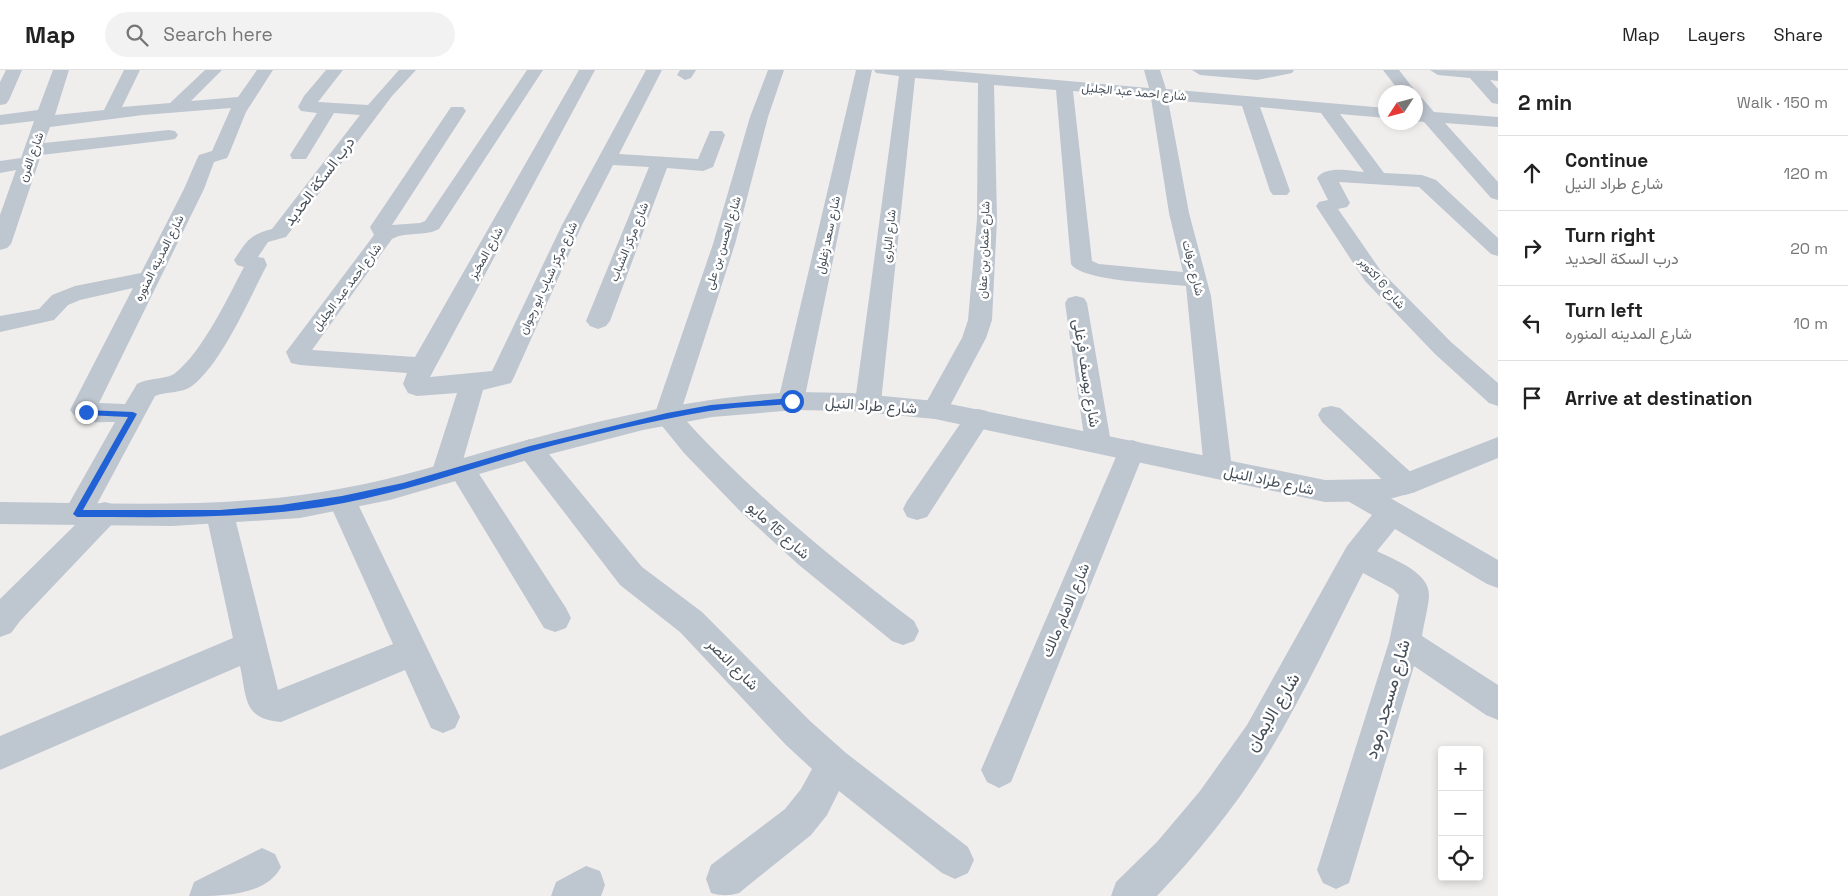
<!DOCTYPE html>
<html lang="en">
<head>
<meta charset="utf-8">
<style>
	body { margin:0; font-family:"Space Grotesk",Vazirmatn,sans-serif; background:#f2f2f2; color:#222 }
	.controls { position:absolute; right:15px; bottom:15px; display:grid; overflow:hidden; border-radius:5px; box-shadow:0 2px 8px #0003 }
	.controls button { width:45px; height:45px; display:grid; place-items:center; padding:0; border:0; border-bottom:1px solid #e0e0e0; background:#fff; color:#222; font:25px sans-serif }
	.compass { position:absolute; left:1378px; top:15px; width:45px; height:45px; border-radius:50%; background:#fff; box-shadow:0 2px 8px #0003; rotate:234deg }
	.stop { position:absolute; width:15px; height:15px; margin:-11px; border:4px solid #2161d6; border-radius:50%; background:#fff }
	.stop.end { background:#2161d6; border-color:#fff; box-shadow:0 1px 5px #0008 }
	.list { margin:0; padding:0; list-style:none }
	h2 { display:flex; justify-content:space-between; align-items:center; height:65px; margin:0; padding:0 20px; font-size:21px }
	h2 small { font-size:16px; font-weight:400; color:#767676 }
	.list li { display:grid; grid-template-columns:32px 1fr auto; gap:15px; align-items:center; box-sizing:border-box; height:75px; padding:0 20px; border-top:1px solid #e0e0e0 }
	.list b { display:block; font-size:19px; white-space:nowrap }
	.list p { margin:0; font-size:16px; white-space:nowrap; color:#767676 }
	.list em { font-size:16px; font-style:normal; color:#767676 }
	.icon { flex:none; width:28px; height:28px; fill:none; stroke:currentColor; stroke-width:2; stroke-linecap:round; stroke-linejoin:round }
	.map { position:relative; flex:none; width:1498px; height:826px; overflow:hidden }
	header { display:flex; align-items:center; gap:30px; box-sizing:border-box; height:70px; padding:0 25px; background:#fff; border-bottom:1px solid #e0e0e0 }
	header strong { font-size:24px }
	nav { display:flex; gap:28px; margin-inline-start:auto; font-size:18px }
	.search { width:350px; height:45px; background:#f2f2f2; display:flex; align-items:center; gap:12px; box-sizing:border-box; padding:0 18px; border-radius:28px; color:#767676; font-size:19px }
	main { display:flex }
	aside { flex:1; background:#fff }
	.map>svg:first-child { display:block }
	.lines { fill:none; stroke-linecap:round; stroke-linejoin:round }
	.minor { fill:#bec6cf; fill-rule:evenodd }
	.tertiary { fill:#bec6cf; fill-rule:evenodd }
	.route { fill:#2161d6 }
	.labels { text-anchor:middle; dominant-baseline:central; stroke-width:5; stroke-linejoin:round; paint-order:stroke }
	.far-street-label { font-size:12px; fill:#464f59; stroke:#fff }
	.street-label { font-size:15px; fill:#464f59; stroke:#fff }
	.near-street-label { font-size:18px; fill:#464f59; stroke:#fff }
</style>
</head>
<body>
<header>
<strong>Map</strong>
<div class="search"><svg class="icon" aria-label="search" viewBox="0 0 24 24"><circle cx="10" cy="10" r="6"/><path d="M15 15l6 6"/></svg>Search here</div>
<nav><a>Map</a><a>Layers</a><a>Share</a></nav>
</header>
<main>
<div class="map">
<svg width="1498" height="826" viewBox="0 0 1498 826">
	<rect width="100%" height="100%" fill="#f0eded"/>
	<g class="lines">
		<!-- minor -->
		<path class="minor" d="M 6,0 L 22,0 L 9,30 L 6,34 L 0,35 L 0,12 Z
			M 53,0 L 69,0 L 55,45 L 104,40 L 124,0 L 140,0 L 122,37 L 170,33 L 205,0 L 222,0 L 191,31 L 238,27 L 257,0 L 273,0 L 246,42 L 229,84 L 227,88 L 214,92 L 204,119 L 99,333 L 125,334 L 137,314 C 148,308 167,309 174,304 C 202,283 228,227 244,197 L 237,195 L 234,190 C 247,171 249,165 272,159 L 360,45 L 334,43 L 306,89 L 292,89 L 290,85 L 317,43 L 301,41 L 298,37 L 304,26 L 326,0 L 343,0 L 318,32 L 368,35 L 399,0 L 416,0 L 392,26 L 286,167 L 268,172 L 258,187 L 264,188 L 267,195 C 249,229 222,293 192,316 C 181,324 166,321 155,326 L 97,434 L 105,432 L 115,435 L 119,443 L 115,451 L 20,551 L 11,563 L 0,567 L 0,529 L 75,455 L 67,452 L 63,444 L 115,352 C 99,352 79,355 70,340 L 133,218 L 80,230 L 68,235 L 54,250 L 0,262 L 0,246 L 39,239 L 52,225 L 75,216 L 141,203 L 184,119 L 197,89 L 199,85 L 212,81 L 231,38 L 143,45 L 50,57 L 44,73 L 169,60 L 175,61 L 178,65 L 175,69 L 169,70 L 41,85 L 11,174 L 7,178 L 0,180 L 0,145 L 16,100 L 0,103 L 0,91 L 21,88 L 34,51 L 0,55 L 0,45 L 38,40 Z
			M 527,0 L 543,0 L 439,159 C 424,167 406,161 392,169 L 312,280 L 415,287 L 579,0 L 595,0 L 430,307 L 492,301 L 562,155 L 646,0 L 662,0 L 619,84 L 698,89 L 710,61 L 722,61 L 725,65 L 713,97 L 703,101 L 667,98 L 610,251 L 606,256 L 598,259 L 590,256 L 586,251 L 649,97 L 613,95 L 582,155 L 514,307 L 511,313 L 483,320 L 463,390 L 472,393 L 566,538 L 571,548 L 566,558 L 555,562 L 544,558 L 455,411 L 445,414 L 435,411 L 431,404 L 457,323 L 417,326 L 408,323 L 403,314 L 407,303 L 300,295 L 291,293 L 286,282 L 374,165 L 370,157 L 451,37 L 463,37 L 466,41 L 392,155 L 420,153 L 425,151 Z
			M 680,0 L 696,0 L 691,8 L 685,10 L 677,5 Z
			M 768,0 L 784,0 L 768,47 L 735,174 L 680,344 C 750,422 831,488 914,551 L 919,561 L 914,571 L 903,575 L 892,571 L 799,495 L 740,441 L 684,383 L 654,346 L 713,174 L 750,47 Z
			M 856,0 L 872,0 L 804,331 L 800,337 L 791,340 L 782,337 L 778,331 Z
			M 874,0 L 940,0 L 1149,18 L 1144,0 L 1160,0 L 1166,19 L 1386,38 L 1386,48 L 1340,44 L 1384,103 L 1422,105 L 1436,110 L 1498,168 L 1498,186 L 1491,184 L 1419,117 L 1339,112 L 1350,133 L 1347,137 L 1338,139 L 1381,201 L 1451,272 L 1498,313 L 1498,336 L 1489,333 L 1435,284 L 1365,211 L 1316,136 L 1319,132 L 1328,130 L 1317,108 C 1326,95 1350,101 1364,102 L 1321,43 L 1260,37 L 1290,121 L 1287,125 L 1273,125 L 1270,121 L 1242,36 L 1168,30 L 1189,143 L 1211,226 L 1232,399 L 1228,406 L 1218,409 L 1208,406 L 1204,399 L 1186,216 C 1163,213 1083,212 1071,194 L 1056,20 L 994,15 L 997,149 L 992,250 L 986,268 L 944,347 L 935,349 L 926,347 L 922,340 L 962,268 L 968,250 L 977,149 L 978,13 L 915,8 L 881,332 L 877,338 L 868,341 L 859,338 L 855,332 L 899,6 L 876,3 ZM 1073,21 L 1151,28 L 1169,143 L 1183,202 L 1099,194 L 1092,191 Z
			M 1192,0 L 1294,0 L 1292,3 L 1257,10 L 1200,5 Z
			M 1383,0 L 1399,0 L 1416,22 L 1400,22 Z
			M 1430,0 L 1498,1 L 1498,11 L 1490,10 L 1498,19 L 1498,34 L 1492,33 L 1470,8 L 1438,5 Z
			M 1416,27 L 1422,28 L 1434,42 L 1498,47 L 1498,57 L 1445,53 L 1498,112 L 1498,130 L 1491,128 L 1424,52 L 1416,51 Z
			M 1076,226 L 1084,228 L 1087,233 L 1111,373 L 1107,380 L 1098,383 L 1089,380 L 1085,373 L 1065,233 L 1068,228 Z
			M 1331,336 L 1340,338 L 1415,406 L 1419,414 L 1415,422 L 1405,425 L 1395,422 L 1322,352 L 1318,345 L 1322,338 Z
			M 978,339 L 987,341 L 991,348 L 927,447 L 917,450 L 907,447 L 903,439 L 907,431 L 969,341 Z
			M 530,369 L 539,372 L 642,497 L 702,542 L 810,651 L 846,683 L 968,777 L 974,790 L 968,803 L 955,809 L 942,803 L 839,721 L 827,745 L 811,765 L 739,823 C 728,826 722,826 711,823 L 706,809 L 711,795 L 785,739 L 801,719 L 812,699 L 786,675 L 680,562 L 620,515 L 521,386 L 517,379 L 521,372 Z
			M 1132,370 L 1141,373 L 1145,380 L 1011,712 L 999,718 L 987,712 L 981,700 L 1119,380 L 1123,373 Z
			M 1356,411 L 1366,414 L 1498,490 L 1498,518 L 1487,514 L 1395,459 L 1377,481 C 1394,490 1430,502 1429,526 C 1428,539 1424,553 1422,566 L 1498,615 L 1498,650 L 1486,645 L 1414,596 L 1349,813 L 1336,819 L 1323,813 L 1317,800 L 1389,572 L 1399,525 L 1393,519 L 1363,503 C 1333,561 1305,622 1271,679 C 1239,732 1200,781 1157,826 L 1111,826 L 1116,812 L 1157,772 L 1200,721 L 1247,655 L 1347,476 L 1372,445 L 1346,430 L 1342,422 L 1346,414 Z
			M 342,419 L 352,422 L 356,430 L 455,636 L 460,647 L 455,658 L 443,663 L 431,658 L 405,600 L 281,652 C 243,649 247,628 240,596 L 0,700 L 0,666 L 233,568 L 206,444 L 210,436 L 220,433 L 230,436 L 234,444 L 278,620 L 393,574 L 328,430 L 332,422 Z
			M 262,778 L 275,784 L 281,797 C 266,826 222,826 189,826 L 194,812 Z
			M 586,796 L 600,801 L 605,815 L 601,826 L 551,826 L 556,812 Z"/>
		<!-- tertiary -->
		<path class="tertiary" d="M 796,322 L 852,323 L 935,331 L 1325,410 L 1382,409 L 1400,405 L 1498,367 L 1498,388 L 1415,422 L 1382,431 L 1325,432 L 935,349 L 852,341 L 796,340 L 712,347 L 643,360 L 531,389 L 390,430 L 300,448 L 172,456 L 0,454 L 0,432 C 114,433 232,440 344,418 C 400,408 454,390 509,375 C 604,349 698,326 796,322 Z"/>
	</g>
	<!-- route -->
	<path class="route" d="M 792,328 L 795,331 L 792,334 C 764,336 736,337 709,341 C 649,351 588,366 529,382 C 467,400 407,421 344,433 C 255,450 166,447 77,447 L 73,444 L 128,347 L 86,345 L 83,342 L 86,340 L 133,342 L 137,344 L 83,440 L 220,440 L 281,435 L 342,426 L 403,413 L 530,376 L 667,343 L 711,335 Z"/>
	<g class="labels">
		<!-- far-street labels -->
		<g class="far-street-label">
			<text transform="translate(1134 22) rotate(5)">شارع احمد عبد الجليل</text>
			<text transform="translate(31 87) rotate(-70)">شارع الفرن</text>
			<text transform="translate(828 165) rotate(-78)">شارع سعد زغلول</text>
			<text transform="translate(889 166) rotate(-84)">شارع البارى</text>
			<text transform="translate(629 172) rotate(-68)">شارع مركز الشباب</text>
			<text transform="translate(723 173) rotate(-73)">شارع الحسن بن على</text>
			<text transform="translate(984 180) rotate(-88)">شارع عثمان بن عفان</text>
			<text transform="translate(486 183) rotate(-61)">شارع المخبز</text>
			<text transform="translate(159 188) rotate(-63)">شارع المدينه المنوره</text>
			<text transform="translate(1193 198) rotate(76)">شارع عرفات</text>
			<text transform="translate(548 208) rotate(-65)">شارع مركز شباب ابو رجوان</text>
			<text transform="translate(1382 213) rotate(49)">شارع 6 اكتوبر</text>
			<text transform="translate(347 217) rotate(-53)">شارع احمد عبد الجليل</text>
		</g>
		<!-- street labels -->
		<g class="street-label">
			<text transform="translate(319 111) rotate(-53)">درب السكة الحديد</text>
			<text transform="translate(1087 303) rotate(81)">شارع يوسف فرغلى</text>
			<text transform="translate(871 335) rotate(4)">شارع طراد النيل</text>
			<text transform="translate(1269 410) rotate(12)">شارع طراد النيل</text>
			<text transform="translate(779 460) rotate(42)">شارع 15 مايو</text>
			<text transform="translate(1065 540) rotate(-67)">شارع الامام مالك</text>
			<text transform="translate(733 594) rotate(45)">شارع النصر</text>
		</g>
		<!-- near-street labels -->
		<g class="near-street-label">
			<text transform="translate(1387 629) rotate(-74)">شارع مسجد رمود</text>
			<text transform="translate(1272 642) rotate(-59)">شارع الايمان</text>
		</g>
	</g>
</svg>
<div class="controls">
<button>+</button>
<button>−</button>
<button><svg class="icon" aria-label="locate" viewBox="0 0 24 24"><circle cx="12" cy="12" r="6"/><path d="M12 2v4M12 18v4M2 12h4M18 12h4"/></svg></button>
</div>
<svg class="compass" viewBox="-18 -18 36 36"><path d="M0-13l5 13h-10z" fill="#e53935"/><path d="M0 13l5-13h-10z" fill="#767676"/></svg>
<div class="stop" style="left:792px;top:331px"></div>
<div class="stop end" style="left:86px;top:342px"></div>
</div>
<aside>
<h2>2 min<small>Walk · 150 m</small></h2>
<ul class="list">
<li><svg class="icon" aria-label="ahead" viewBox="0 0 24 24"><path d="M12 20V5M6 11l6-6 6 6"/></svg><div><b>Continue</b><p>شارع طراد النيل</p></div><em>120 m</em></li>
<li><svg class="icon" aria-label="right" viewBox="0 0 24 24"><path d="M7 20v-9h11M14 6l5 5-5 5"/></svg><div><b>Turn right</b><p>درب السكة الحديد</p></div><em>20 m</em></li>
<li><svg class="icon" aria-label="left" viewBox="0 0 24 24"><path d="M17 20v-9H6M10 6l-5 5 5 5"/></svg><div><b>Turn left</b><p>شارع المدينه المنوره</p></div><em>10 m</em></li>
<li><svg class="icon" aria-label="arrive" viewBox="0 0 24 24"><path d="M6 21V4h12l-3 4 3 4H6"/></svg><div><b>Arrive at destination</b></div></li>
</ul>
</aside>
</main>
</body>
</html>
